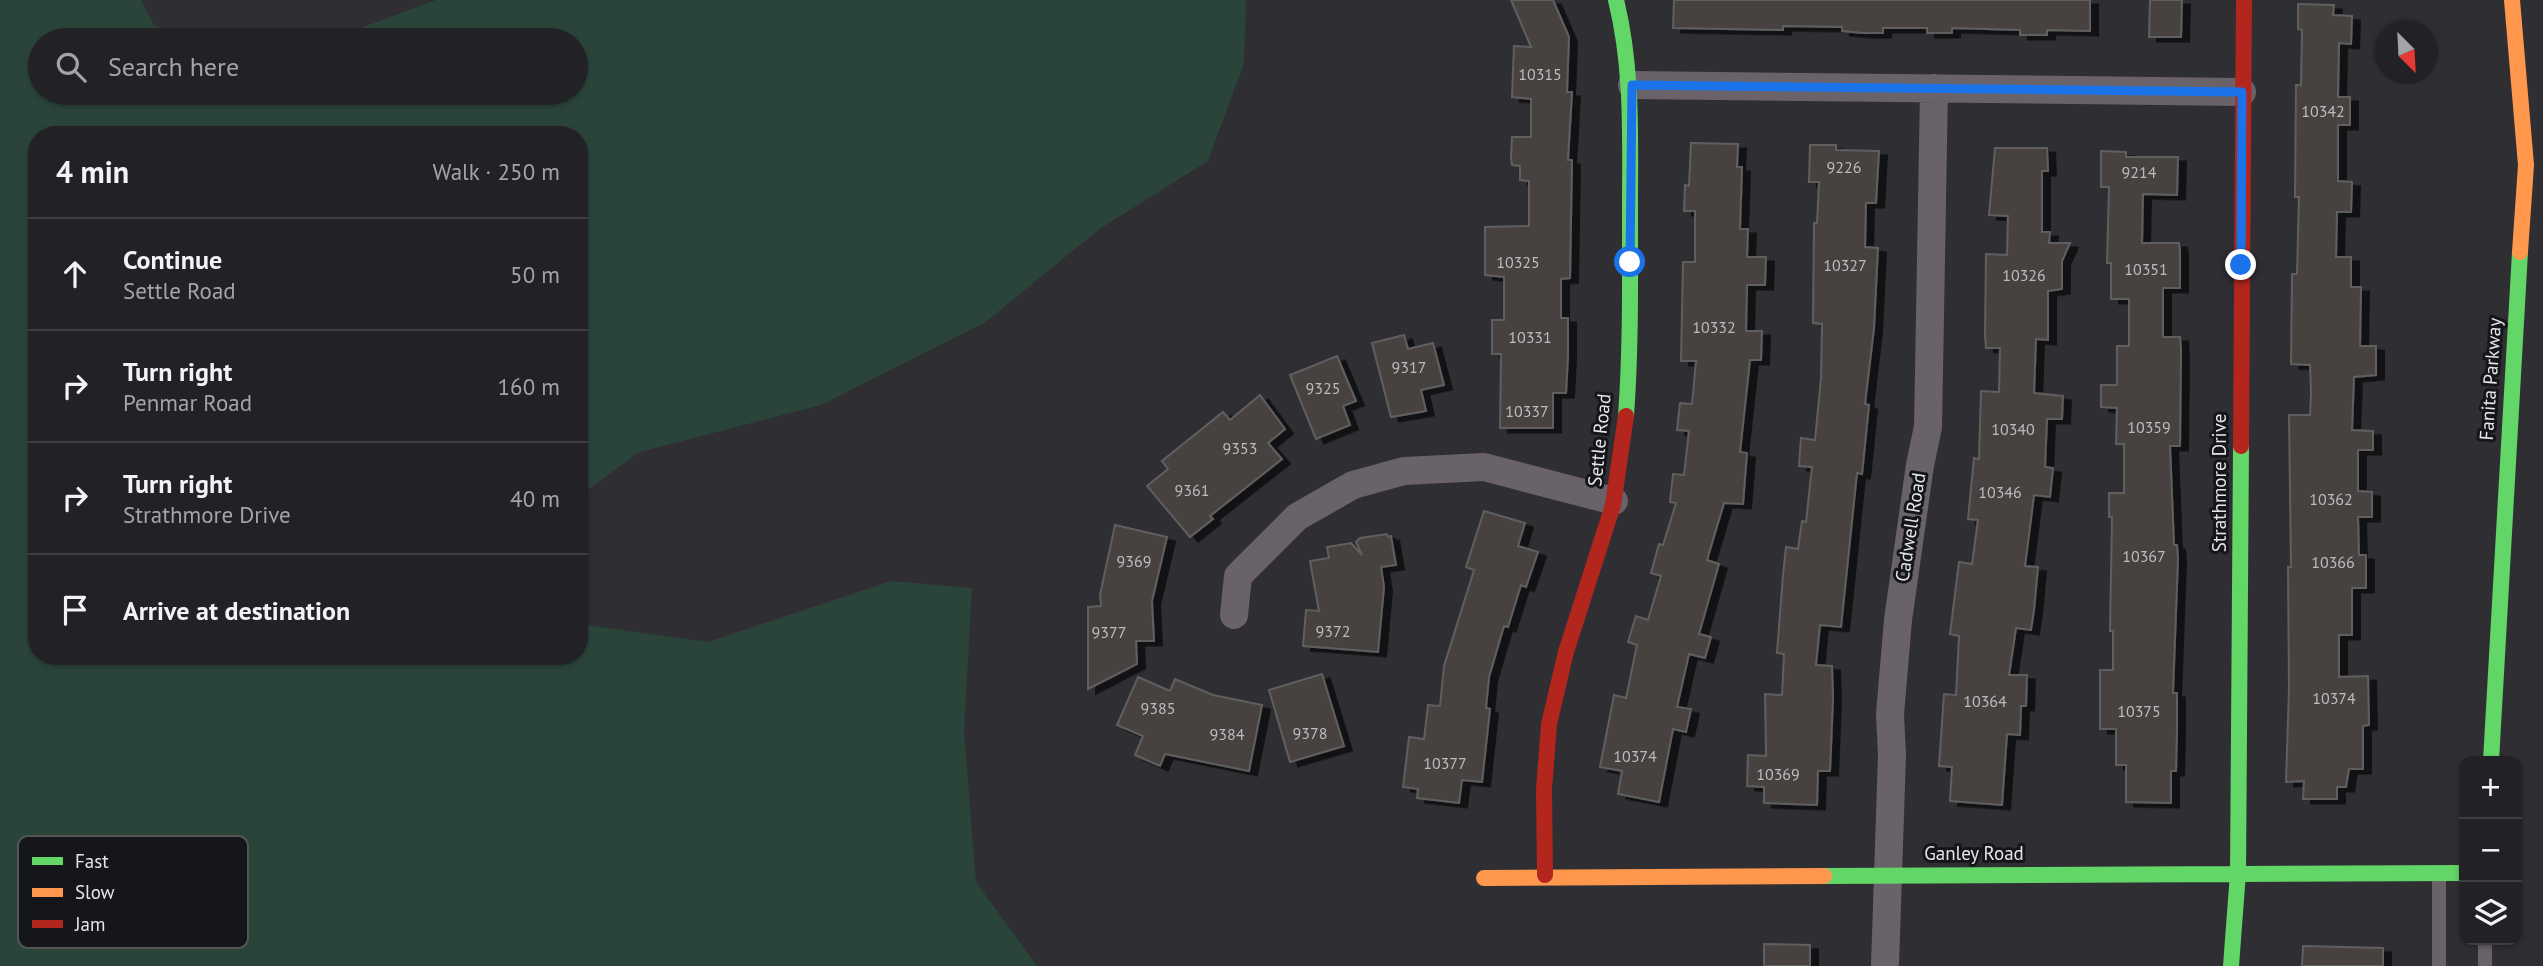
<!DOCTYPE html>
<html lang="en">
<head>
<meta charset="utf-8">
<style>
	body { margin:0; font-family:"PT Sans",sans-serif; background:#2a2a2e; color:#f1f3f6 }
	.controls { position:absolute; right:21px; bottom:21px; display:grid; overflow:hidden; border-radius:14px; box-shadow:0 2px 5px #0004 }
	.controls button { width:63px; height:63px; display:grid; place-items:center; padding:0; border:0; border-bottom:2px solid #3f3f43; background:#222226; color:#f1f3f6; font:35px sans-serif }
	.compass { position:absolute; left:2375px; top:21px; width:63px; height:63px; border-radius:50%; background:#222226; box-shadow:0 2px 5px #0004; rotate:156deg }
	.stop { position:absolute; width:21px; height:21px; margin:-16px; border:5px solid #1a73e8; border-radius:50%; background:#fff }
	.stop.end { background:#1a73e8; border-color:#fff; box-shadow:0 2px 7px #0008 }
	.list { margin:0; padding:0; list-style:none }
	h2 { display:flex; justify-content:space-between; align-items:center; height:91px; margin:0; padding:0 28px; font-size:30px }
	h2 small { font-size:23px; font-weight:400; color:#a2a4a7 }
	.list li { display:grid; grid-template-columns:46px 1fr auto; gap:21px; align-items:center; box-sizing:border-box; height:112px; padding:0 28px; border-top:2px solid #3f3f43 }
	.list b { display:block; font-size:26px; white-space:nowrap }
	.list p { margin:0; font-size:23px; white-space:nowrap; color:#a2a4a7 }
	.list em { font-size:23px; font-style:normal; color:#a2a4a7 }
	.icon { flex:none; width:38px; height:38px; fill:none; stroke:currentColor; stroke-width:2; stroke-linecap:round; stroke-linejoin:round }
	.map { position:relative; flex:none; width:2543px; height:966px; overflow:hidden }
	.search { position:absolute; background:#222226; box-shadow:0 2px 5px #0004; left:28px; top:28px; width:560px; height:77px; display:flex; align-items:center; gap:18px; box-sizing:border-box; padding:0 24px; border-radius:38px; color:#a2a4a7; font-size:26px }
	.panel { position:absolute; background:#222226; box-shadow:0 2px 5px #0004; left:28px; top:126px; width:560px; height:539px; border-radius:28px }
	.map>svg:first-child { display:block }
	.green { fill:#2b443a }
	.building { fill:#464340; stroke:#605f60; stroke-width:2; filter:url(#shadow) }
	.lines { fill:none; stroke-linecap:round; stroke-linejoin:round }
	.lane { stroke:#6a6269; stroke-width:14 }
	.street { stroke:#6a6269; stroke-width:28 }
	.fast { stroke:#63d668; stroke-width:16 }
	.slow { stroke:#ff974d; stroke-width:16 }
	.jam { stroke:#b3261e; stroke-width:16 }
	.route { stroke:#1a73e8; stroke-width:9 }
	.labels { text-anchor:middle; dominant-baseline:central; stroke-width:6; stroke-linejoin:round; paint-order:stroke }
	.number-label { font-size:16px; fill:#bcbcc0 }
	.street-label { font-size:19px; fill:#e4e5ea; stroke:#151619 }
	.key { fill:#151619; stroke:#535458; stroke-width:2 }
	.key-label { font-size:19px; fill:#e4e5ea }
</style>
</head>
<body>
<div class="map">
<svg width="2543" height="966" viewBox="0 0 2543 966">
	<defs>
		<filter id="shadow"><feDropShadow dx="8" dy="4.5" stdDeviation="0" flood-color="#0009"/></filter>
	</defs>
	<rect width="100%" height="100%" fill="#2e2e33"/>
	<!-- green -->
	<path class="green" d="M 0,0 L 141,0 L 154,25 L 198,40 L 40,40 L 40,93 L 576,93 L 576,40 L 328,40 L 436,0 L 1246,0 L 1244,63 L 1208,161 L 1101,228 L 984,323 L 821,405 L 640,452 L 579,496 L 579,135 L 37,135 L 37,656 L 579,656 L 579,624 L 708,642 L 891,581 L 972,588 L 964,731 L 976,882 L 1037,966 L 0,966 Z"/>
	<!-- building -->
	<path class="building" d="M 1511,0 L 1553,0 L 1569,37 L 1567,92 L 1572,92 L 1568,160 L 1572,160 L 1570,278 L 1561,279 L 1561,318 L 1568,318 L 1568,356 L 1566,393 L 1553,393 L 1553,428 L 1500,428 L 1501,354 L 1492,354 L 1492,320 L 1504,320 L 1504,277 L 1485,275 L 1485,227 L 1529,226 L 1529,181 L 1520,180 L 1520,166 L 1512,165 L 1511,157 L 1512,137 L 1531,137 L 1531,99 L 1512,97 L 1514,46 L 1531,47 Z
		M 1674,0 L 2090,0 L 2090,31 L 2047,30 L 2047,35 L 2020,35 L 2020,30 L 1952,28 L 1952,33 L 1927,33 L 1927,28 L 1883,28 L 1883,33 L 1863,33 L 1842,31 L 1842,27 L 1783,26 L 1783,30 L 1673,28 Z
		M 2150,0 L 2182,0 L 2181,37 L 2149,37 Z
		M 2298,4 L 2334,5 L 2333,15 L 2352,16 L 2351,44 L 2339,43 L 2338,97 L 2350,97 L 2350,125 L 2338,125 L 2338,181 L 2352,182 L 2351,212 L 2337,212 L 2336,257 L 2351,257 L 2351,287 L 2361,287 L 2360,346 L 2376,346 L 2376,375 L 2354,377 L 2352,430 L 2373,431 L 2373,450 L 2358,450 L 2358,491 L 2372,492 L 2372,517 L 2358,517 L 2359,555 L 2366,555 L 2366,588 L 2352,588 L 2352,635 L 2339,635 L 2339,677 L 2368,676 L 2369,725 L 2363,726 L 2363,769 L 2349,769 L 2346,787 L 2337,787 L 2337,799 L 2303,799 L 2304,781 L 2286,782 L 2289,688 L 2288,567 L 2291,567 L 2289,415 L 2310,415 L 2311,393 L 2310,365 L 2291,364 L 2292,274 L 2297,274 L 2299,197 L 2295,197 L 2296,85 L 2301,85 L 2302,30 L 2298,29 Z
		M 1691,143 L 1738,144 L 1737,167 L 1742,167 L 1740,229 L 1748,229 L 1747,257 L 1766,257 L 1765,285 L 1747,285 L 1746,331 L 1762,331 L 1761,360 L 1750,360 L 1740,452 L 1747,453 L 1743,504 L 1724,503 L 1707,560 L 1719,564 L 1699,634 L 1711,637 L 1705,658 L 1689,654 L 1677,707 L 1691,709 L 1686,732 L 1673,729 L 1659,802 L 1618,794 L 1622,771 L 1600,767 L 1614,695 L 1626,698 L 1637,645 L 1628,642 L 1636,616 L 1648,620 L 1661,576 L 1651,573 L 1659,544 L 1663,545 L 1676,503 L 1670,502 L 1673,474 L 1684,475 L 1689,431 L 1677,430 L 1680,403 L 1692,404 L 1696,361 L 1681,361 L 1683,262 L 1695,262 L 1695,211 L 1684,211 L 1685,185 L 1689,186 Z
		M 1810,145 L 1836,145 L 1836,150 L 1879,151 L 1876,203 L 1866,203 L 1865,247 L 1878,248 L 1874,328 L 1865,404 L 1869,405 L 1862,474 L 1857,473 L 1841,627 L 1820,625 L 1816,665 L 1832,666 L 1833,698 L 1830,771 L 1818,771 L 1817,805 L 1764,803 L 1764,787 L 1747,786 L 1748,755 L 1766,756 L 1765,694 L 1782,695 L 1784,654 L 1777,653 L 1783,575 L 1786,547 L 1798,549 L 1802,521 L 1806,522 L 1812,467 L 1799,466 L 1801,438 L 1815,440 L 1821,378 L 1822,324 L 1813,323 L 1814,223 L 1817,223 L 1819,182 L 1809,182 Z
		M 1995,148 L 2047,148 L 2048,171 L 2042,171 L 2042,232 L 2050,232 L 2049,243 L 2070,243 L 2062,261 L 2062,289 L 2048,291 L 2048,340 L 2036,339 L 2034,393 L 2063,396 L 2062,419 L 2047,419 L 2045,467 L 2053,468 L 2050,497 L 2034,495 L 2025,566 L 2038,567 L 2034,610 L 2031,630 L 2016,628 L 2009,675 L 2027,675 L 2026,706 L 2021,706 L 2020,735 L 2007,734 L 2002,805 L 1950,801 L 1952,767 L 1939,766 L 1944,694 L 1956,695 L 1959,636 L 1950,634 L 1959,562 L 1972,564 L 1978,520 L 1968,519 L 1974,458 L 1979,459 L 1981,391 L 1999,392 L 2000,348 L 1986,348 L 1985,335 L 1986,254 L 2007,255 L 2008,216 L 1989,215 Z
		M 2101,151 L 2126,152 L 2126,157 L 2178,157 L 2177,195 L 2143,194 L 2142,243 L 2179,243 L 2180,250 L 2180,288 L 2163,288 L 2163,337 L 2180,337 L 2181,350 L 2180,446 L 2170,446 L 2174,545 L 2177,545 L 2178,558 L 2173,693 L 2177,693 L 2177,730 L 2176,771 L 2171,771 L 2171,803 L 2126,802 L 2126,765 L 2116,765 L 2116,729 L 2100,729 L 2100,670 L 2113,670 L 2113,631 L 2110,631 L 2112,517 L 2109,517 L 2109,493 L 2124,493 L 2124,444 L 2116,444 L 2117,408 L 2101,407 L 2101,385 L 2117,385 L 2117,346 L 2129,346 L 2129,299 L 2111,299 L 2111,263 L 2107,263 L 2109,187 L 2101,187 Z
		M 1404,335 L 1408,349 L 1433,343 L 1444,385 L 1421,390 L 1426,411 L 1391,417 L 1372,343 Z
		M 1337,356 L 1356,401 L 1343,406 L 1350,425 L 1316,439 L 1290,375 Z
		M 1260,395 L 1285,429 L 1268,443 L 1282,459 L 1210,516 L 1213,519 L 1190,537 L 1147,486 L 1168,469 L 1162,461 L 1223,412 L 1230,420 Z
		M 1484,511 L 1525,523 L 1518,546 L 1538,552 L 1526,587 L 1521,585 L 1508,627 L 1504,626 L 1489,677 L 1486,708 L 1490,709 L 1482,782 L 1462,780 L 1459,803 L 1417,798 L 1418,789 L 1403,787 L 1409,737 L 1424,739 L 1428,705 L 1440,706 L 1444,666 L 1474,570 L 1466,567 Z
		M 1115,525 L 1167,537 L 1152,601 L 1154,641 L 1136,641 L 1137,664 L 1088,689 L 1088,607 L 1101,606 L 1100,595 Z
		M 1387,534 L 1388,537 L 1391,536 L 1396,565 L 1381,567 L 1384,587 L 1378,652 L 1303,646 L 1306,610 L 1319,611 L 1310,561 L 1329,558 L 1327,547 L 1351,543 L 1362,555 L 1356,542 L 1360,538 Z
		M 1322,674 L 1344,746 L 1290,762 L 1269,690 Z
		M 1138,677 L 1170,691 L 1175,679 L 1213,695 L 1262,705 L 1249,771 L 1165,754 L 1160,766 L 1135,755 L 1143,736 L 1117,725 Z
		M 1764,944 L 1810,945 L 1810,966 L 1764,966 Z
		M 2303,946 L 2383,948 L 2383,966 L 2302,966 Z"/>
	<g class="lines">
		<!-- lane -->
		<path class="lane" d="M 2439,874 L 2439,966
			M 2485,966 L 2485,940"/>
		<!-- street -->
		<path class="street" d="M 1632,85 L 2242,92
			M 1234,615 L 1238,576 L 1297,517 L 1353,485 L 1404,471 L 1484,467 L 1614,501
			M 1885,966 L 1892,755 L 1890,714 L 1898,620 L 1920,465 L 1928,427 L 1934,88"/>
		<!-- fast -->
		<path class="fast" d="M 1616,0 C 1633,69 1630,137 1630,208 C 1630,277 1631,347 1626,416
			M 2491,761 L 2520,252
			M 1824,876 L 2464,873
			M 2231,966 L 2238,873 L 2241,446"/>
		<!-- slow -->
		<path class="slow" d="M 2512,0 L 2526,165 L 2520,252
			M 1484,878 L 1824,876"/>
		<!-- jam -->
		<path class="jam" d="M 2241,446 L 2244,0
			M 1545,875 L 1544,789 L 1549,724 L 1566,652 L 1613,505 L 1626,416"/>
	</g>
	<g class="lines">
		<!-- route -->
		<path class="route" d="M 1630,262 L 1632,85 L 2242,92 L 2241,265"/>
	</g>
	<g class="labels">
		<!-- number labels -->
		<g class="number-label">
			<text x="1540" y="74">10315</text>
			<text x="2323" y="111">10342</text>
			<text x="1844" y="167">9226</text>
			<text x="2139" y="172">9214</text>
			<text x="1518" y="262">10325</text>
			<text x="1845" y="265">10327</text>
			<text x="2146" y="269">10351</text>
			<text x="2024" y="275">10326</text>
			<text x="1714" y="327">10332</text>
			<text x="1530" y="337">10331</text>
			<text x="1409" y="367">9317</text>
			<text x="1323" y="388">9325</text>
			<text x="1527" y="411">10337</text>
			<text x="2149" y="427">10359</text>
			<text x="2013" y="429">10340</text>
			<text x="1240" y="448">9353</text>
			<text x="1192" y="490">9361</text>
			<text x="2000" y="492">10346</text>
			<text x="2331" y="499">10362</text>
			<text x="2144" y="556">10367</text>
			<text x="1134" y="561">9369</text>
			<text x="2333" y="562">10366</text>
			<text x="1333" y="631">9372</text>
			<text x="1109" y="632">9377</text>
			<text x="2334" y="698">10374</text>
			<text x="1985" y="701">10364</text>
			<text x="1158" y="708">9385</text>
			<text x="2139" y="711">10375</text>
			<text x="1310" y="733">9378</text>
			<text x="1227" y="734">9384</text>
			<text x="1635" y="756">10374</text>
			<text x="1445" y="763">10377</text>
			<text x="1778" y="774">10369</text>
		</g>
		<!-- street labels -->
		<g class="street-label">
			<text transform="translate(2490 379) rotate(-86)">Fanita Parkway</text>
			<text transform="translate(1599 440) rotate(-84)">Settle Road</text>
			<text transform="translate(2219 483) rotate(-90)">Strathmore Drive</text>
			<text transform="translate(1910 527) rotate(-81)">Cadwell Road</text>
			<text x="1974" y="853">Ganley Road</text>
		</g>
	</g>
	<!-- legend -->
	<rect x="18" y="836" width="230" height="112" rx="10" class="key"/>
	<rect x="32" y="857" width="31" height="8" fill="#63d668"/>
	<rect x="32" y="888" width="31" height="9" fill="#ff974d"/>
	<rect x="32" y="920" width="31" height="8" fill="#b3261e"/>
	<g class="key-label">
		<text x="75" y="868">Fast</text>
		<text x="75" y="899">Slow</text>
		<text x="75" y="931">Jam</text>
	</g>
</svg>
<div class="controls">
<button>+</button>
<button>−</button>
<button><svg class="icon" aria-label="layers" viewBox="0 0 24 24"><path d="M12 4l9 5-9 5-9-5zM3 14l9 5 9-5"/></svg></button>
</div>
<svg class="compass" viewBox="-18 -18 36 36"><path d="M0-13l5 13h-10z" fill="#e53935"/><path d="M0 13l5-13h-10z" fill="#a2a4a7"/></svg>
<div class="stop" style="left:1630px;top:262px"></div>
<div class="stop end" style="left:2241px;top:265px"></div>
<div class="search"><svg class="icon" aria-label="search" viewBox="0 0 24 24"><circle cx="10" cy="10" r="6"/><path d="M15 15l6 6"/></svg>Search here</div>
<section class="panel">
<h2>4 min<small>Walk · 250 m</small></h2>
<ul class="list">
<li><svg class="icon" aria-label="ahead" viewBox="0 0 24 24"><path d="M12 20V5M6 11l6-6 6 6"/></svg><div><b>Continue</b><p>Settle Road</p></div><em>50 m</em></li>
<li><svg class="icon" aria-label="right" viewBox="0 0 24 24"><path d="M7 20v-9h11M14 6l5 5-5 5"/></svg><div><b>Turn right</b><p>Penmar Road</p></div><em>160 m</em></li>
<li><svg class="icon" aria-label="right" viewBox="0 0 24 24"><path d="M7 20v-9h11M14 6l5 5-5 5"/></svg><div><b>Turn right</b><p>Strathmore Drive</p></div><em>40 m</em></li>
<li><svg class="icon" aria-label="arrive" viewBox="0 0 24 24"><path d="M6 21V4h12l-3 4 3 4H6"/></svg><div><b>Arrive at destination</b></div></li>
</ul>
</section>
</div>
</body>
</html>
